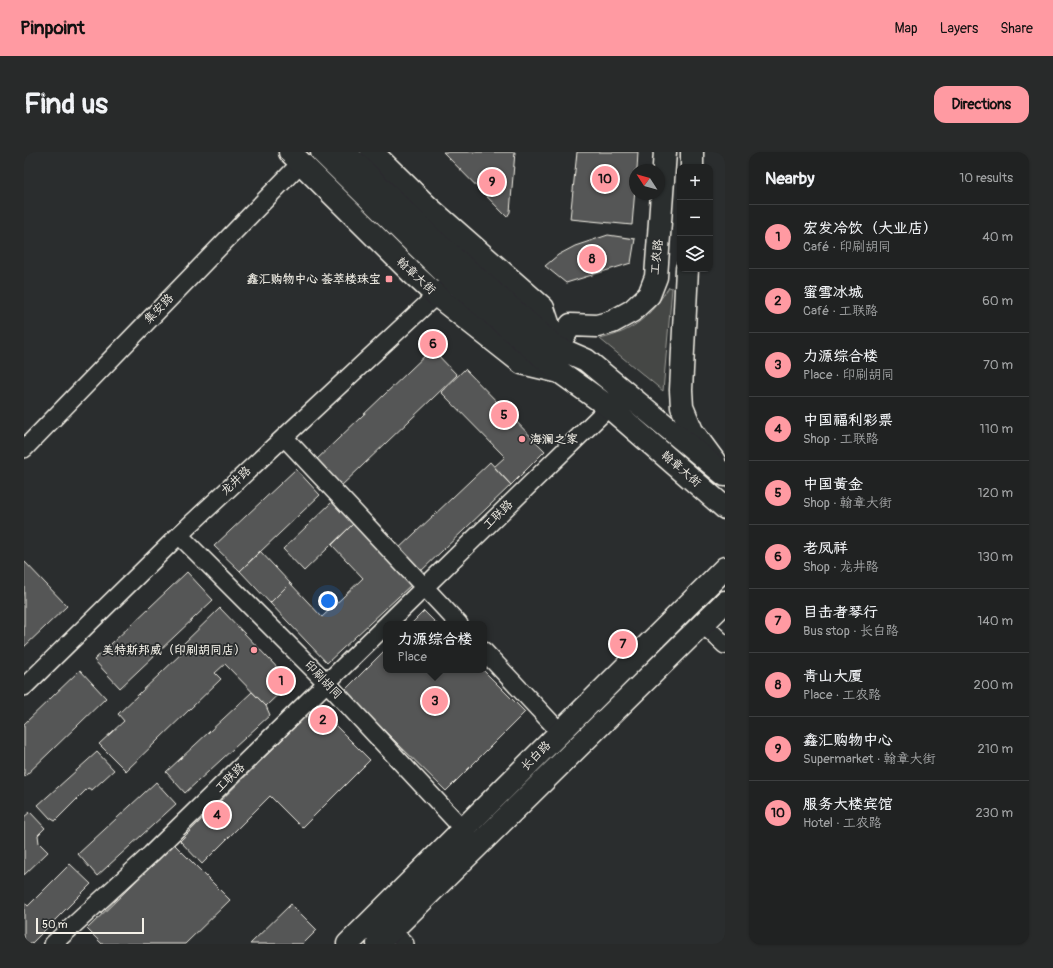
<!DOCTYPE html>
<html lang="en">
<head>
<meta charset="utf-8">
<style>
	body { margin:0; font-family:Pangolin,"LXGW WenKai TC",sans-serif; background:#282a2a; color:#f1f3f6 }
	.controls { position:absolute; right:12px; top:12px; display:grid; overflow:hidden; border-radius:8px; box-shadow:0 1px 3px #0004 }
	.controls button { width:36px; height:36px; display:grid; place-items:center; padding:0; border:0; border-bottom:1px solid #3d3f40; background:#202222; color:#f1f3f6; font:20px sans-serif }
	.compass { position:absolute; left:605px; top:12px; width:36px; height:36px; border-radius:50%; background:#202222; box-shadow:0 1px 3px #0004; rotate:306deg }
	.scale { position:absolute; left:12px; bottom:10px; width:108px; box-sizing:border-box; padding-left:4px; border:2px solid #f4f1e8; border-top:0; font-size:11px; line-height:14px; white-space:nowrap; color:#f4f1e8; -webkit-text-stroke:3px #2a2d2e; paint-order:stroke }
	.you { position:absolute; left:304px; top:449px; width:14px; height:14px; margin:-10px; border:3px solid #fff; border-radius:50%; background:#1a73e8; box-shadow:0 0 0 6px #1a73e833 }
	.badge { display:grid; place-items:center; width:26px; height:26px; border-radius:50%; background:#ff9aa2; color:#111; font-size:13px; font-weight:700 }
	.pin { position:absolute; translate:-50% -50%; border:2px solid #fff; box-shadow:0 1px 4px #0006 }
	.popup { position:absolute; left:359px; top:469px; width:104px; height:52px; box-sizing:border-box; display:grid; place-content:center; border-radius:8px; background:#202222; filter:drop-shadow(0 1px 3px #0005); font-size:13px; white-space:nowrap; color:#a2a4a5 }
	.popup b { font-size:15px; color:#f1f3f6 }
	.popup::after { content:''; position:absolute; left:50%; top:100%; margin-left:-8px; border:8px solid transparent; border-top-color:#202222 }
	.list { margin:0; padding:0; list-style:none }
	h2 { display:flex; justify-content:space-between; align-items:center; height:52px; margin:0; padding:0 16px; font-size:17px }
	h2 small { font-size:13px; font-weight:400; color:#a2a4a5 }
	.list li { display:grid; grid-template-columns:26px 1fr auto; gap:12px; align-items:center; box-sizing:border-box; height:64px; padding:0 16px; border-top:1px solid #3d3f40 }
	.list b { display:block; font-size:15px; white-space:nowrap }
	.list p { margin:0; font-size:13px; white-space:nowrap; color:#a2a4a5 }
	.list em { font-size:13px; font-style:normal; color:#a2a4a5 }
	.icon { flex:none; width:22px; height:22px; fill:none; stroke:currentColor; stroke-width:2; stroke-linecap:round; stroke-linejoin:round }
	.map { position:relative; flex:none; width:701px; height:792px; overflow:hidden; border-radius:12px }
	header { display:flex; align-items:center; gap:24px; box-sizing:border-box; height:56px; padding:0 20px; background:#ff9aa2; color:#111 }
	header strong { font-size:19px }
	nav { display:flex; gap:22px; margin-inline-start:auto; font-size:14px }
	.intro { display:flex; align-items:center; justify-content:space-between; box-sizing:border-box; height:96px; padding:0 24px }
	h1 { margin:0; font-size:28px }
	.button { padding:10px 18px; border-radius:12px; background:#ff9aa2; color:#111; font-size:14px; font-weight:700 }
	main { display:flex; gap:24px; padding:0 24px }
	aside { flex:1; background:#202222; border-radius:12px; box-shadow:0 1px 3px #0004 }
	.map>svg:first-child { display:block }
	.green { fill:#444645; stroke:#9c9c96 }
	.building { fill:#555756; stroke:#f4f1e8 }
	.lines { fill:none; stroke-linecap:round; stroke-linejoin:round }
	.street-casing { stroke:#f4f1e8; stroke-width:20 }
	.secondary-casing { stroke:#f4f1e8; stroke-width:25 }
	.primary-casing { stroke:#f4f1e8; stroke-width:25 }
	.street { stroke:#2a2d2e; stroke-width:17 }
	.secondary { stroke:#2a2d2e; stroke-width:22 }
	.primary { stroke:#2a2d2e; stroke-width:22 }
	.poi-dot { fill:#ff9aa2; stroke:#2a2d2e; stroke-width:1.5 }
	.labels { text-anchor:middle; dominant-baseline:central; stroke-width:3.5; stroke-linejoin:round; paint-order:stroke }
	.street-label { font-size:12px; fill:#f4f1e8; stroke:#2a2d2e }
	.poi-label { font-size:12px; font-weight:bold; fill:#f4f1e8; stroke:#2a2d2e; text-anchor:end }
</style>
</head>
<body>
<header>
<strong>Pinpoint</strong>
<nav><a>Map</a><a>Layers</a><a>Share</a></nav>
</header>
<div class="intro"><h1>Find us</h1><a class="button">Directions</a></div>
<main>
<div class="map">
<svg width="701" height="792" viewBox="0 0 701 792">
	<rect width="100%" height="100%" fill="#2a2d2e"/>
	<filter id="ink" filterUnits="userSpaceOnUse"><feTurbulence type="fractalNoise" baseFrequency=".025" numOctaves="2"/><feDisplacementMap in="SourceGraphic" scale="8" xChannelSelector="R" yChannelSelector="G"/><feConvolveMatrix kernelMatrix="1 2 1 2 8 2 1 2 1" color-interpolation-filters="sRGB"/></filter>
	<g filter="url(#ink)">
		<!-- green -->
		<path class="green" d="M 645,135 L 648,136 L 639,239 L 576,187 C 611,179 626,164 645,135 Z"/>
		<!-- building -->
		<path class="building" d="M 419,0 L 491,0 L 486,60 L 483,65 Z
			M 553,0 L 614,0 L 613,18 L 611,18 L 611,37 L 608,73 L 546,67 Z
			M 584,83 L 611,87 L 607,111 L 542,131 L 521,114 L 534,103 L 551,94 Z
			M 408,197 L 433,223 L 315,336 L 290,310 Z
			M 441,217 L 521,299 L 487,333 L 470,315 L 481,305 L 417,240 Z
			M 466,310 L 487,333 L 395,421 L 372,399 Z
			M 272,317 L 296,343 L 216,419 L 190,394 Z
			M 308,350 L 329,372 L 280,419 L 259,397 Z
			M 329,372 L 388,432 L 303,511 L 246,451 L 266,431 L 298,465 L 339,426 L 308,393 Z
			M 236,399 L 266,431 L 246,451 L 216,419 Z
			M 0,409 L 43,454 L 0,495 Z
			M 163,420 L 189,448 L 96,536 L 70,508 Z
			M 196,456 L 267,530 L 242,554 L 201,512 L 191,521 L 197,527 L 102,619 L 75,592 L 100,569 L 94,562 L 159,500 L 155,496 Z
			M 400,459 L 413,472 L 387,472 Z
			M 362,497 L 362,518 L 459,518 L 501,560 L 422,639 L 320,539 Z
			M 56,518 L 82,546 L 0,625 L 0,572 Z
			M 228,540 L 242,554 L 246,563 L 161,641 L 142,620 Z
			M 292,554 L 346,608 L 278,676 L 246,644 L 178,712 L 156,689 Z
			M 73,600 L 90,618 L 68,638 L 64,636 L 31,669 L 26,666 L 14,653 Z
			M 132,630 L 152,652 L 73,724 L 54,702 Z
			M 6,660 L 21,676 L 14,683 L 15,691 L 24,700 L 0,723 L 0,665 Z
			M 150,692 L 206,748 L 161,792 L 78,792 L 63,777 Z
			M 46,712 L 67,732 L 7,792 L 1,792 L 0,791 L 0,750 L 4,754 Z
			M 267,752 L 293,778 L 279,792 L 226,792 Z"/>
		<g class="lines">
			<!-- street casing -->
			<g class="street-casing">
				<path id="street" d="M 260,285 L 435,472
					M 0,297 L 270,18
					M 155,383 L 303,531 L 439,677
					M 363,472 L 585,255
					M 679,472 L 701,493
					M 460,499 L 536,580
					M 0,535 L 155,383 L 420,136
					M 368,779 L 381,792
					M 29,792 L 127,702 L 362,473"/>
			</g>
			<!-- secondary casing -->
			<g class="secondary-casing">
				<path id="secondary" d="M 266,0 L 388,121 L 412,143 L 498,211 L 536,220
					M 348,0 L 404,55 L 519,156 L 532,195
					M 668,15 L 668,0
					M 663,117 L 657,238 L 658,255 L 668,279 L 690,309
					M 532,195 L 547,173 L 573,174 L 588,170 L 608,159 L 625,143 L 632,125 L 641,0
					M 324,792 L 701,416
					M 354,792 L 701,450"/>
			</g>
			<!-- primary casing -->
			<g class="primary-casing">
				<path id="primary" d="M 298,0 L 428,128 L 536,220 L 585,255 L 701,356
					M 321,0 L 405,84 L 532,195 L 562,208 L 701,323"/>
			</g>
			<!-- street -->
			<use href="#street" class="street"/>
			<!-- secondary -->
			<use href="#secondary" class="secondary"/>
			<!-- primary -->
			<use href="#primary" class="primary"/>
		</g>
	</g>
	<!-- markers -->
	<g class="poi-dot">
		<rect x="361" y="123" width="8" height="8" rx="2"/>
		<circle cx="498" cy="287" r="4"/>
		<circle cx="230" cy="498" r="4"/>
	</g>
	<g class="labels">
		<!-- street labels -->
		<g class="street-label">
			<text transform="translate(633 105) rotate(-84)">工农路</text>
			<text transform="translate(392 124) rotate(43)">翰章大街</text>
			<text transform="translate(135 157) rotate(-46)">集安路</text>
			<text transform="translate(657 317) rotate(41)">翰章大街</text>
			<text transform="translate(212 329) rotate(-43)">龙井路</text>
			<text transform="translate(474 363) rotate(-44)">工联路</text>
			<text transform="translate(299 528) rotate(46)">印刷胡同</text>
			<text transform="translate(512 604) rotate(-45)">长白路</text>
			<text transform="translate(206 626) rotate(-44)">工联路</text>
		</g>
		<!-- poi labels -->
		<g class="poi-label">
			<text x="357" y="127">鑫汇购物中心 荟萃楼珠宝</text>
			<text x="506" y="287" text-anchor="start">海澜之家</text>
			<text x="222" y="498">美特斯邦威（印刷胡同店）</text>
		</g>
	</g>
</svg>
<div class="controls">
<button>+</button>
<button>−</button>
<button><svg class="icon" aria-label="layers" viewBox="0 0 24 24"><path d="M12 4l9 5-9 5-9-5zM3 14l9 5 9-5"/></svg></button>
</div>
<svg class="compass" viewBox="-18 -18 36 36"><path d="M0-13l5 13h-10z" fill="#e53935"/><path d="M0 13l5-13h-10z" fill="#a2a4a5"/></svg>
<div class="scale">50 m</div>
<div class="you"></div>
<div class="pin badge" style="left:257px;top:529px">1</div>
<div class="pin badge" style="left:299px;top:568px">2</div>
<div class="pin badge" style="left:411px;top:549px">3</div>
<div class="popup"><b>力源综合楼</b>Place</div>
<div class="pin badge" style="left:193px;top:663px">4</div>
<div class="pin badge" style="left:480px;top:263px">5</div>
<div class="pin badge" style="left:409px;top:192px">6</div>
<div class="pin badge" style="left:599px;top:492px">7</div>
<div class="pin badge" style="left:568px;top:107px">8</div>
<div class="pin badge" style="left:468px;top:30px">9</div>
<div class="pin badge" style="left:581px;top:27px">10</div>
</div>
<aside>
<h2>Nearby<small>10 results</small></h2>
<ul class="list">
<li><span class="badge">1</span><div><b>宏发冷饮（大业店）</b><p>Café · 印刷胡同</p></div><em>40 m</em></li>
<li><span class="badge">2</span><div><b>蜜雪冰城</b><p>Café · 工联路</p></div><em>60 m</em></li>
<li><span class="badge">3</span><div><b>力源综合楼</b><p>Place · 印刷胡同</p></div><em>70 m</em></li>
<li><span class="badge">4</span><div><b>中国福利彩票</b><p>Shop · 工联路</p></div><em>110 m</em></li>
<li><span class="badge">5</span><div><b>中国黄金</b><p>Shop · 翰章大街</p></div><em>120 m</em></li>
<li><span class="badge">6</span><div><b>老凤祥</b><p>Shop · 龙井路</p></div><em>130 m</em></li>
<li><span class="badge">7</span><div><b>目击者琴行</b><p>Bus stop · 长白路</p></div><em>140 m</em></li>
<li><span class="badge">8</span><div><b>青山大厦</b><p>Place · 工农路</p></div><em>200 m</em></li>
<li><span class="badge">9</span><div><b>鑫汇购物中心</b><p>Supermarket · 翰章大街</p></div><em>210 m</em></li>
<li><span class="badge">10</span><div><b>服务大楼宾馆</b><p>Hotel · 工农路</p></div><em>230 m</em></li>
</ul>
</aside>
</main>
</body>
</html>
